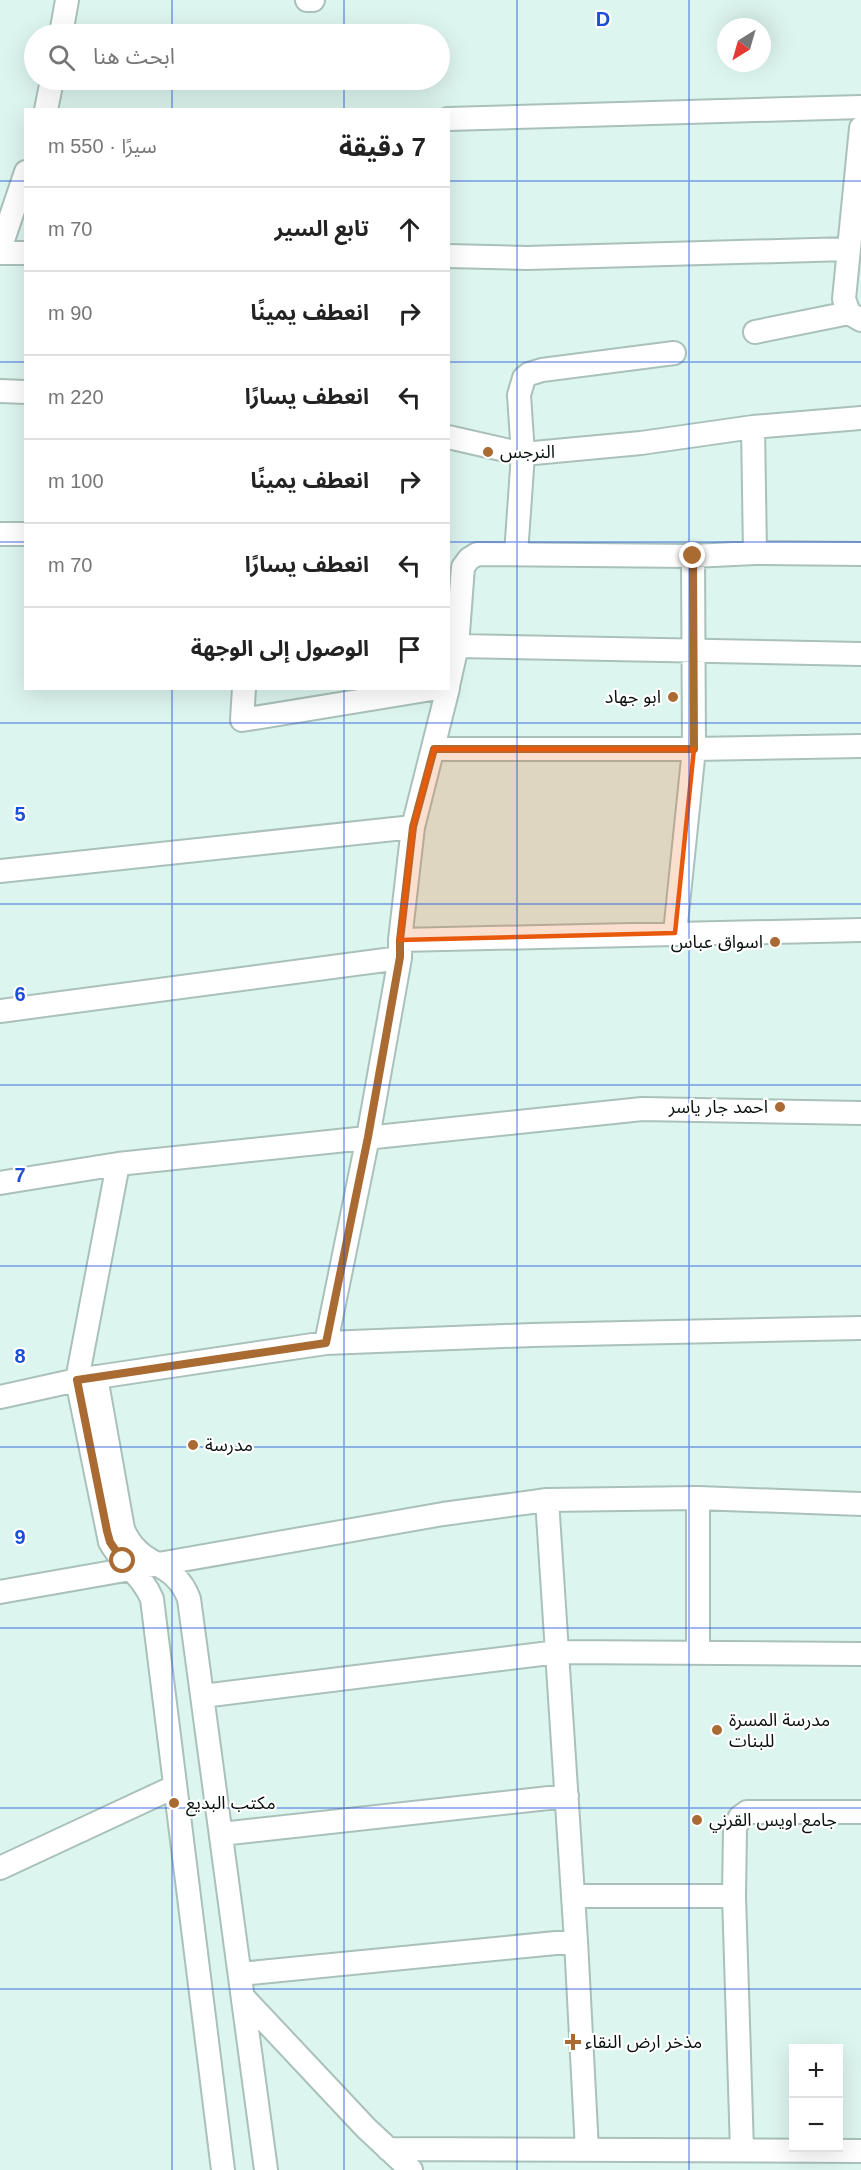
<!DOCTYPE html>
<html lang="ar">
<head>
<meta charset="utf-8">
<style>
	body { margin:0; font-family:Arial,"Noto Sans Arabic",sans-serif; background:#f6f6f6; color:#222; direction:rtl }
	.controls { position:absolute; right:18px; bottom:18px; display:grid; overflow:hidden; border-radius:0px; box-shadow:0 6px 24px #0002 }
	.controls button { width:54px; height:54px; display:grid; place-items:center; padding:0; border:0; border-bottom:2px solid #e0e0e0; background:#fff; color:#222; font:30px sans-serif }
	.compass { position:absolute; left:717px; top:18px; width:54px; height:54px; border-radius:50%; background:#fff; box-shadow:0 6px 24px #0002; rotate:217deg }
	.stop { position:absolute; width:18px; height:18px; margin:-14px; border:4px solid #aa6b33; border-radius:50%; background:#fff }
	.stop.end { background:#aa6b33; border-color:#fff; box-shadow:0 2px 6px #0008 }
	.list { margin:0; padding:0; list-style:none }
	h2 { display:flex; justify-content:space-between; align-items:center; height:78px; margin:0; padding:0 24px; font-size:26px }
	h2 small { font-size:20px; font-weight:400; color:#767676 }
	.list li { display:grid; grid-template-columns:39px 1fr auto; gap:18px; align-items:center; box-sizing:border-box; height:84px; padding:0 24px; border-top:2px solid #e0e0e0 }
	.list b { display:block; font-size:22px; white-space:nowrap }
	.list em { font-size:20px; font-style:normal; color:#767676 }
	.icon { flex:none; width:33px; height:33px; fill:none; stroke:currentColor; stroke-width:2; stroke-linecap:round; stroke-linejoin:round }
	.map { position:relative; flex:none; width:861px; height:2170px; overflow:hidden; direction:ltr }
	.search { position:absolute; background:#fff; box-shadow:0 6px 24px #0002; left:24px; top:24px; width:426px; height:66px; display:flex; align-items:center; gap:15px; box-sizing:border-box; padding:0 21px; border-radius:33px; color:#767676; font-size:22px }
	.panel { position:absolute; background:#fff; box-shadow:0 6px 24px #0002; left:24px; top:108px; width:426px; height:582px; border-radius:0px; direction:rtl }
	.map>svg:first-child { display:block }
	.lines { fill:none; stroke-linecap:round; stroke-linejoin:round }
	.minor-casing { stroke:#a9c1ba; stroke-width:26 }
	.minor { stroke:#fff; stroke-width:22 }
	.route { stroke:#aa6b33; stroke-width:8 }
	.marked { fill:#e8590c; fill-opacity:0.2; stroke:#e8590c; stroke-width:4.5; stroke-linejoin:round }
	.grid { fill:none; stroke:#1d4ed8; stroke-width:1.5; stroke-opacity:0.55 }
	.poi-dot { fill:#aa6b33; stroke:#fff; stroke-width:2 }
	.labels { text-anchor:middle; dominant-baseline:central; stroke-width:4.5; stroke-linejoin:round; paint-order:stroke }
	.poi-label { font-size:18px; fill:#09110f; stroke:#fff; text-anchor:start }
	.grid-label { font-size:20px; text-anchor:middle; font-weight:bold; fill:#1d4ed8; stroke:#fff; stroke-width:4.5; stroke-linejoin:round; paint-order:stroke }
</style>
</head>
<body>
<div class="map">
<svg width="861" height="2170" viewBox="0 0 861 2170">
	<rect width="100%" height="100%" fill="#dcf5ee"/>
	<g class="lines">
		<!-- minor casing -->
		<g class="minor-casing">
			<path id="minor" d="M 307,0 L 313,0
				M 61,34 L 67,0
				M 46,110 L 52,80
				M 448,119 L 861,107
				M 0,249 L 26,172
				M 0,253 L 26,253
				M 448,256 L 527,258 L 848,249
				M 849,313 L 844,299 L 861,128
				M 755,332 L 849,313 L 861,320
				M 0,391 L 26,392
				M 753,427 L 755,553
				M 448,437 L 523,454 L 641,443 L 753,427 L 861,418
				M 0,534 L 26,534
				M 516,554 L 523,454 L 519,395 L 524,378 L 529,374 L 542,370 L 674,353
				M 457,646 L 861,654
				M 448,686 L 457,646 L 463,567 L 469,559 L 477,554 L 693,556 L 755,553 L 861,554
				M 244,688 L 242,720 L 438,688
				M 434,749 L 694,749 L 861,746
				M 0,871 L 413,827
				M 675,933 L 694,749 L 693,556
				M 400,940 L 861,930
				M 0,1011 L 400,958
				M 118,1164 L 77,1380 L 110,1542 C 122,1564 142,1575 152,1599 L 223,2170
				M 0,1183 L 118,1164 L 642,1109 L 861,1113
				M 326,1343 L 368,1137 L 400,958 L 400,940 L 413,827 L 448,688
				M 96,1377 L 123,1529 C 140,1570 174,1558 189,1599 L 266,2170
				M 0,1397 L 77,1380 L 326,1343 L 532,1335 L 861,1328
				M 698,1498 L 698,1652
				M 547,1500 L 576,1941 L 587,2150
				M 0,1592 L 443,1514 L 547,1500 L 698,1498 L 861,1504
				M 203,1696 L 558,1652 L 861,1654
				M 221,1834 L 567,1796
				M 0,1868 L 174,1787
				M 573,1896 L 734,1896
				M 240,1974 L 576,1941
				M 243,1997 L 366,2128 L 411,2170
				M 388,2149 L 861,2151
				M 742,2150 L 734,1896 L 735,1828 L 740,1817 L 747,1812 L 861,1812"/>
		</g>
		<!-- minor -->
		<use href="#minor" class="minor"/>
	</g>
	<g class="lines">
		<!-- route -->
		<path class="route" d="M 123,1561 L 110,1542 L 107,1531 L 77,1380 L 326,1343 L 368,1137 L 400,957 L 400,940 L 413,827 L 434,749 L 694,749 L 693,556"/>
	</g>
	<!-- marked area -->
	<path class="marked" d="M 434,749 L 694,749 L 675,933 L 400,940 L 413,827 Z"/>
	<!-- grid -->
	<path class="grid" d="M 172,0 L 172,34M 344,0 L 344,34M 517,0 L 517,2170M 689,0 L 689,2170M 172,80 L 172,110M 344,80 L 344,110M 0,181 L 26,181M 448,181 L 861,181M 0,362 L 26,362M 448,362 L 861,362M 0,542 L 26,542M 448,542 L 861,542M 172,688 L 172,2170M 344,688 L 344,2170M 0,723 L 861,723M 0,904 L 861,904M 0,1085 L 861,1085M 0,1266 L 861,1266M 0,1447 L 861,1447M 0,1628 L 861,1628M 0,1808 L 861,1808M 0,1989 L 861,1989"/>
	<!-- markers -->
	<g class="poi-dot">
		<circle cx="488" cy="452" r="6"/>
		<circle cx="673" cy="697" r="6"/>
		<circle cx="775" cy="942" r="6"/>
		<circle cx="780" cy="1107" r="6"/>
		<circle cx="193" cy="1445" r="6"/>
		<circle cx="717" cy="1730" r="6"/>
		<circle cx="174" cy="1803" r="6"/>
		<circle cx="697" cy="1820" r="6"/>
		<path d="M570 2033h6v6h6v6h-6v6h-6v-6h-6v-6h6z"/>
	</g>
	<g class="labels">
		<!-- poi labels -->
		<g class="poi-label">
			<text x="500" y="452">النرجس</text>
			<text x="661" y="697" text-anchor="end">ابو جهاد</text>
			<text x="763" y="942" text-anchor="end">اسواق عباس</text>
			<text x="768" y="1107" text-anchor="end">احمد جار ياسر</text>
			<text x="205" y="1445">مدرسة</text>
			<text x="729" y="1720">مدرسة المسرة<tspan x="729" dy="21">للبنات</tspan></text>
			<text x="186" y="1803">مكتب البديع</text>
			<text x="709" y="1820">جامع اويس القرني</text>
			<text x="585" y="2042">مذخر ارض النقاء</text>
		</g>
	</g>
	<g class="grid-label">
		<text x="603" y="26">D</text>
		<text x="20" y="821">5</text>
		<text x="20" y="1001">6</text>
		<text x="20" y="1182">7</text>
		<text x="20" y="1363">8</text>
		<text x="20" y="1544">9</text>
	</g>
</svg>
<div class="controls">
<button>+</button>
<button>−</button>
</div>
<svg class="compass" viewBox="-18 -18 36 36"><path d="M0-13l5 13h-10z" fill="#e53935"/><path d="M0 13l5-13h-10z" fill="#767676"/></svg>
<div class="stop" style="left:123px;top:1561px"></div>
<div class="stop end" style="left:693px;top:556px"></div>
<div class="search"><svg class="icon" aria-label="search" viewBox="0 0 24 24"><circle cx="10" cy="10" r="6"/><path d="M15 15l6 6"/></svg>ابحث هنا</div>
<section class="panel">
<h2>7 دقيقة<small>سيرًا · 550 m</small></h2>
<ul class="list">
<li><svg class="icon" aria-label="ahead" viewBox="0 0 24 24"><path d="M12 20V5M6 11l6-6 6 6"/></svg><div><b>تابع السير</b></div><em>70 m</em></li>
<li><svg class="icon" aria-label="right" viewBox="0 0 24 24"><path d="M7 20v-9h11M14 6l5 5-5 5"/></svg><div><b>انعطف يمينًا</b></div><em>90 m</em></li>
<li><svg class="icon" aria-label="left" viewBox="0 0 24 24"><path d="M17 20v-9H6M10 6l-5 5 5 5"/></svg><div><b>انعطف يسارًا</b></div><em>220 m</em></li>
<li><svg class="icon" aria-label="right" viewBox="0 0 24 24"><path d="M7 20v-9h11M14 6l5 5-5 5"/></svg><div><b>انعطف يمينًا</b></div><em>100 m</em></li>
<li><svg class="icon" aria-label="left" viewBox="0 0 24 24"><path d="M17 20v-9H6M10 6l-5 5 5 5"/></svg><div><b>انعطف يسارًا</b></div><em>70 m</em></li>
<li><svg class="icon" aria-label="arrive" viewBox="0 0 24 24"><path d="M6 21V4h12l-3 4 3 4H6"/></svg><div><b>الوصول إلى الوجهة</b></div></li>
</ul>
</section>
</div>
</body>
</html>
